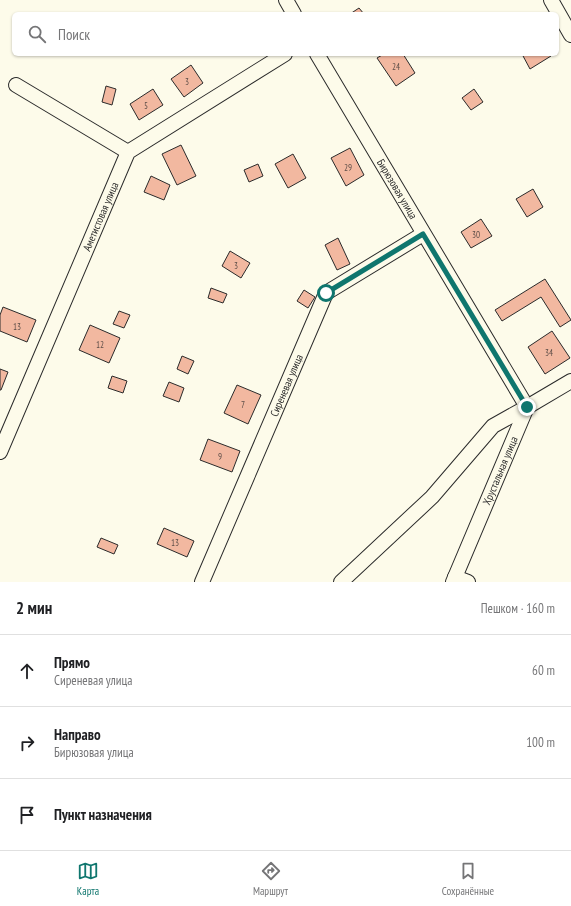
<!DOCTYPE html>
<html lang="ru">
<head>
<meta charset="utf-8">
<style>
	body { margin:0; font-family:"PT Sans Narrow",sans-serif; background:#f2f2f2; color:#202124 }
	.stop { position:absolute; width:12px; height:12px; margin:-9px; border:3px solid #0f766e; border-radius:50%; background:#fff }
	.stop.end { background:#0f766e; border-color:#fff; box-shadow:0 1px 4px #0008 }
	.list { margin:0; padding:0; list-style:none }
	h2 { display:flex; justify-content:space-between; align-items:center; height:52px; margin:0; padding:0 16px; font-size:17px }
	h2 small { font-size:13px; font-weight:400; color:#757577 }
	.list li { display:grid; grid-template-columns:26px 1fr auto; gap:12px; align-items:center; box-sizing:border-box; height:72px; padding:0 16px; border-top:1px solid #e0e0e0 }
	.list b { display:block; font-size:15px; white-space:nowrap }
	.list p { margin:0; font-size:13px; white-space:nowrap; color:#757577 }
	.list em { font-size:13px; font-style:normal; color:#757577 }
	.icon { flex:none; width:22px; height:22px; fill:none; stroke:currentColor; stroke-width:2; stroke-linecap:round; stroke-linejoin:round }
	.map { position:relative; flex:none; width:571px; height:582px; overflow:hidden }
	.search { position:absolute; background:#fff; box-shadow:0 1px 3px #0004; left:12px; right:12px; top:12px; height:44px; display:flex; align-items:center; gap:10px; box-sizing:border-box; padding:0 14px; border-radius:6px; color:#757577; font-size:15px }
	.sheet { height:268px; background:#fff }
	nav { display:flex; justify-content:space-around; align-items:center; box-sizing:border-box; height:56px; border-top:1px solid #e0e0e0; background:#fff; font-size:11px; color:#757577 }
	nav a { display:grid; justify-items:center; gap:2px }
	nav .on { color:#0f766e }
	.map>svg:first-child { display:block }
	.building { fill:#f2b8a0; stroke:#2b2b2b }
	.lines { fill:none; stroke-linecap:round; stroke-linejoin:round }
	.minor-casing { stroke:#2b2b2b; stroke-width:16 }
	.minor { stroke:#fdfbea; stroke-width:14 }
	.route { stroke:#0f766e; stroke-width:5 }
	.labels { text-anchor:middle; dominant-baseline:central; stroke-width:3; stroke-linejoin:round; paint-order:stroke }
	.number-label { font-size:9px; fill:#5d4e48 }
	.street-label { font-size:11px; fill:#2b2b2b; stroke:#fdfbea }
</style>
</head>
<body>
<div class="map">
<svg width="571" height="582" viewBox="0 0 571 582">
	<rect width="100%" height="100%" fill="#fdfbea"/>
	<!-- building -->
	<path class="building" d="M 359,8 L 364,14 L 350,14 Z
		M 384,54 L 403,54 L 415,73 L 396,86 L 377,58 Z
		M 522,54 L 549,54 L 551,56 L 530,69 Z
		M 191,65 L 203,83 L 184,97 L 171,79 Z
		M 106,86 L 116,89 L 112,105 L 102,102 Z
		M 153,89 L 163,105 L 139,120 L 130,104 Z
		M 474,89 L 483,102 L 471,110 L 462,98 Z
		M 181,145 L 196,176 L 177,185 L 162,154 Z
		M 350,148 L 364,175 L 346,186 L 331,158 Z
		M 293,154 L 306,178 L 288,188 L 275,164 Z
		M 258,164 L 263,176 L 249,182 L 244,170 Z
		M 151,176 L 170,185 L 164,200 L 144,192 Z
		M 533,189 L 543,207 L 527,217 L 516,199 Z
		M 481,219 L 492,236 L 471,248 L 461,232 Z
		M 338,238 L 350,264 L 337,270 L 325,245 Z
		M 230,251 L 250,263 L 241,278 L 222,266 Z
		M 545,279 L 571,320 L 560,327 L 541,297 L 502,321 L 495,310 Z
		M 211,288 L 227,294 L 223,303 L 208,298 Z
		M 304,290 L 315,297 L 308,308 L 297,301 Z
		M 3,307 L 36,320 L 27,342 L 0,331 L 0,315 Z
		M 119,311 L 130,315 L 124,328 L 113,324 Z
		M 90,325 L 120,338 L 109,363 L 79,350 Z
		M 552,331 L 570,358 L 545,374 L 528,347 Z
		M 182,356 L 194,361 L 188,374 L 177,369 Z
		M 0,369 L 8,372 L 1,390 L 0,390 Z
		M 112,376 L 127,381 L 123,393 L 108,388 Z
		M 169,382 L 184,388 L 179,402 L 163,396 Z
		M 237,385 L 261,395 L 248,424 L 224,413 Z
		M 208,439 L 240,451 L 232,472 L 200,460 Z
		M 164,528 L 194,541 L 187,557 L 157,544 Z
		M 101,538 L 118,545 L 114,554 L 97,547 Z"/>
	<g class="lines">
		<!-- minor casing -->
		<g class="minor-casing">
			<g id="minor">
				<path d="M 286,0 L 294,14"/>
				<path d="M 551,0 L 571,35"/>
				<path id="s1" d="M 317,54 L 527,407 L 493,426 L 432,497 L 341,582"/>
				<path d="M 16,85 L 128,152"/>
				<path id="s2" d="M 0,452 L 128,152 L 285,54"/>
				<path d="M 455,577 L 468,582"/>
				<path id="s3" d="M 202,582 L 326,293 L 423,234"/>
				<path id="s4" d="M 453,582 L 527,407 L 571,381"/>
			</g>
		</g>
		<!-- minor -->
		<use href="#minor" class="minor"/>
	</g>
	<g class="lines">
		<!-- route -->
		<path class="route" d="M 326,293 L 423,234 L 527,407"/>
	</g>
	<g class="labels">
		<!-- number labels -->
		<g class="number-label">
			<text x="396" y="66">24</text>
			<text x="187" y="81">3</text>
			<text x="146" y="105">5</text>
			<text x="348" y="167">29</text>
			<text x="476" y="234">30</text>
			<text x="236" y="265">3</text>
			<text x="17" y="326">13</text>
			<text x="100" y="344">12</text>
			<text x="549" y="352">34</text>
			<text x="243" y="404">7</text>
			<text x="220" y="456">9</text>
			<text x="175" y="542">13</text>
		</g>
		<!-- street labels -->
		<g class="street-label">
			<text stroke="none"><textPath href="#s1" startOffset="157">Бирюзовая улица</textPath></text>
			<text stroke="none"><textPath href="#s2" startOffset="256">Аметистовая улица</textPath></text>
			<text stroke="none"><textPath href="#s3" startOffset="214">Сиреневая улица</textPath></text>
			<text stroke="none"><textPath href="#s4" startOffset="121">Хрустальная улица</textPath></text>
		</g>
	</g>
</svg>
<div class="stop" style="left:326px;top:293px"></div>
<div class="stop end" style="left:527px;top:407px"></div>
<div class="search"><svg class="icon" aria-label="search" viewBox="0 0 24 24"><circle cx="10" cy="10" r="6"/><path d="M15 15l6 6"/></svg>Поиск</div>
</div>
<section class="sheet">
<h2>2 мин<small>Пешком · 160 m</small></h2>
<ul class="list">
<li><svg class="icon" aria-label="ahead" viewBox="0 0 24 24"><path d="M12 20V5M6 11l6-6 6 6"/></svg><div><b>Прямо</b><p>Сиреневая улица</p></div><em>60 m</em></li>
<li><svg class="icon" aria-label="right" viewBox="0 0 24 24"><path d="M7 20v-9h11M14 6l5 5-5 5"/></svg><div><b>Направо</b><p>Бирюзовая улица</p></div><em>100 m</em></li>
<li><svg class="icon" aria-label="arrive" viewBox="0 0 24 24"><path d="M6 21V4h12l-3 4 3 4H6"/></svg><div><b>Пункт назначения</b></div></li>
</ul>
</section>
<nav>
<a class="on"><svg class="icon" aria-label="map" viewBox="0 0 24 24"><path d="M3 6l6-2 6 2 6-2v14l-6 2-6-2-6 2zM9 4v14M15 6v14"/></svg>Карта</a>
<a><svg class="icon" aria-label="directions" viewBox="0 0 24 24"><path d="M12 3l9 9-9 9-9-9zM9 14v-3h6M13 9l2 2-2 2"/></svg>Маршрут</a>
<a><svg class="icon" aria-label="saved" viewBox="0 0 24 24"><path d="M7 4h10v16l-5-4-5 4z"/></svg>Сохранённые</a>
</nav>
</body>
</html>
